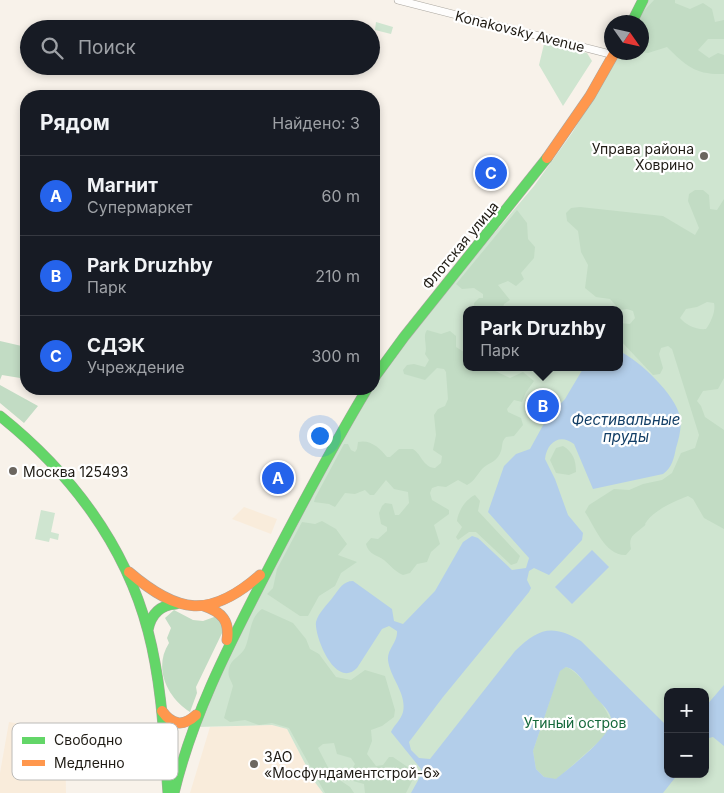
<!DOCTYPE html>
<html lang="ru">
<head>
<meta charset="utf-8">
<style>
	body { margin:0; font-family:Inter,sans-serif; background:#20242c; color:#f1f3f6 }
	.controls { position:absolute; right:15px; bottom:15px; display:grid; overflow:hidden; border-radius:10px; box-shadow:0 2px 8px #0003 }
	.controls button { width:45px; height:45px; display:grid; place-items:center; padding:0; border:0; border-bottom:1px solid #363941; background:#171b24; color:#f1f3f6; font:25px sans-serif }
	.compass { position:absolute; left:604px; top:15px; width:45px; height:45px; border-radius:50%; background:#171b24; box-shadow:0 2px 8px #0003; rotate:124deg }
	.you { position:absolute; left:319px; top:435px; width:18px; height:18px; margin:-12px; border:4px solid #fff; border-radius:50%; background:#1a73e8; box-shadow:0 0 0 8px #1a73e833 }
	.badge { display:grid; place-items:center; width:32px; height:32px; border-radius:50%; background:#2563eb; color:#fff; font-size:16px; font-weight:700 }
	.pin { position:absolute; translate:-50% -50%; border:2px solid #fff; box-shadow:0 1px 5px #0006 }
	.popup { position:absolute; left:463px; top:306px; width:160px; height:65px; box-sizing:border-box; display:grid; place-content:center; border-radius:10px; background:#171b24; filter:drop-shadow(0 1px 4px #0005); font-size:16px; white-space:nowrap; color:#9ea1a6 }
	.popup b { font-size:19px; color:#f1f3f6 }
	.popup::after { content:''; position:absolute; left:50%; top:100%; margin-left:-10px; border:10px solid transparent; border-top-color:#171b24 }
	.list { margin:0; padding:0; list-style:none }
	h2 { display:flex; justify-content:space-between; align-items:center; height:65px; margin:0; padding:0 20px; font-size:21px }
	h2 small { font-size:16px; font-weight:400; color:#9ea1a6 }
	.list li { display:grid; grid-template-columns:32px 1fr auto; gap:15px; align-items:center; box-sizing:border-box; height:80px; padding:0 20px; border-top:1px solid #363941 }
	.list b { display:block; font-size:19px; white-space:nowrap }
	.list p { margin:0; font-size:16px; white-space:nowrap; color:#9ea1a6 }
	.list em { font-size:16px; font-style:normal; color:#9ea1a6 }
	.icon { flex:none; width:28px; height:28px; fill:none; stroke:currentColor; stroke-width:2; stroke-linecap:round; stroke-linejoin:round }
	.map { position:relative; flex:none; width:724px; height:793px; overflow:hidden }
	.search { position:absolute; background:#171b24; box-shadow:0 2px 8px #0003; left:20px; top:20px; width:360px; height:55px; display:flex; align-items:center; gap:12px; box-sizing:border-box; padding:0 18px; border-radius:28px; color:#9ea1a6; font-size:19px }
	.panel { position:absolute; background:#171b24; box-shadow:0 2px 8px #0003; left:20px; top:90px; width:360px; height:305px; border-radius:20px }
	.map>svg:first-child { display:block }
	.built { fill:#f9ecdb }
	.green { fill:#cfe5d0; fill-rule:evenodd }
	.forest { fill:#c2dcc4; fill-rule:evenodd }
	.water { fill:#b3ceea; fill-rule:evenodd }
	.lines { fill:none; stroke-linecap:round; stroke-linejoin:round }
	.street-casing { stroke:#aaa69f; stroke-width:8 }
	.fast-casing { stroke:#aaa69f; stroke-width:11 }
	.slow-casing { stroke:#aaa69f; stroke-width:11 }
	.street { stroke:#fefdfc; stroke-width:7 }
	.fast { stroke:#63d668; stroke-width:10 }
	.slow { stroke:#ff974d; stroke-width:10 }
	.poi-dot { fill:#6b665f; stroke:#fff; stroke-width:2 }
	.labels { text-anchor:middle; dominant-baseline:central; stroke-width:4.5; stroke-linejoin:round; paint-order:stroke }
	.street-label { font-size:14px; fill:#1f1b14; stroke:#fff }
	.poi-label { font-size:14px; fill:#1f1b14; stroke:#fff; text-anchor:start }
	.park-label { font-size:14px; fill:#14683b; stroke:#fff }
	.water-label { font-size:15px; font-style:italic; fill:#123e66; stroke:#fff }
	.key { fill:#fff; stroke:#bcbbb8; stroke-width:1 }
	.key-label { font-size:14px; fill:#1f1b14 }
</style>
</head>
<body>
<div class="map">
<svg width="724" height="793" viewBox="0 0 724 793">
	<rect width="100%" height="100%" fill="#f8f2ea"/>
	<!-- built -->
	<path class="built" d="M 244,507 L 277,519 L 271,534 L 232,519 Z
		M 9,722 L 65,732 L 66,793 L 0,793 L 0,773 Z
		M 272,725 L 287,729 L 314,781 L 323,793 L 190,793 L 210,727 Z"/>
	<!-- green -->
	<path class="green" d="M 648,0 L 724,0 L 724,793 L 323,793 L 314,781 L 287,729 L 272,725 L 196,727 L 240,626 L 354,417 L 372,389 L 389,363 L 437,301 L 534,186 L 572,133 L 621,53 L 642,52 L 642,22 L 636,22 ZM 467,310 L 619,310 L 619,367 L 467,367 ZM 668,692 L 705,692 L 705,774 L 668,774 Z
		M 376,22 L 393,27 L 391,34 L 375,30 Z
		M 544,44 L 587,53 L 592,61 L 563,106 L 539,65 Z
		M 41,510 L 55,513 L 51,532 L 59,534 L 58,540 L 50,538 L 49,542 L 35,539 Z
		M 69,732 L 78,734 L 76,750 L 66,748 Z
		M 18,747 L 36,749 L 31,780 L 13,777 Z"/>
	<!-- forest -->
	<path class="forest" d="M 654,0 L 675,0 L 675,3 L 690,9 L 703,3 L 712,9 L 715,22 L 724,20 L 724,39 L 708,39 L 698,50 L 709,58 L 718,53 L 724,55 L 724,74 C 696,75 686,66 667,47 L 648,53 L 642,52 L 642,22 L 639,22 L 641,14 Z
		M 695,190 L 703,190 L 709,195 L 710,209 L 717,210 L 724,199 L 724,378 L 718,389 L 703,391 L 697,401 L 701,406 L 705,417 L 724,430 L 724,529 L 704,518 L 693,499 L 688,496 C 675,501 656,509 647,521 C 643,526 648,523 643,527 C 634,535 628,536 631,549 L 626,555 C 605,556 595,527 585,512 L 589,505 L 614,489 L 629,490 L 643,484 L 662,480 L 672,473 L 681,453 L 695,448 L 699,435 L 672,349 L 668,346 L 661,348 L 659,354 L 663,368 L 660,374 L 653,375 L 619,339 L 619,323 L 630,324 L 635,318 L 633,311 L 627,309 L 620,310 L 610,299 L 596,297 L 585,288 L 588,265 L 581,252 L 578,231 L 567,221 L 566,213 L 571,208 L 580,207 L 663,216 L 695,235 L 699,228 L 688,201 L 689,194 ZM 707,302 L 714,303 C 716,311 711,322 706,329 C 696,330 686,325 680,318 L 686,309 L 697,307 Z
		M 517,210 L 527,223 L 528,239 L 535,247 L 534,258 L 521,273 L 524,279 L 516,286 L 508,281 L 498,285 L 510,300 L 504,304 L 502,310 L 478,310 L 474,307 L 474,303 L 479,298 L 483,298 L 483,294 L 474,288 L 462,289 L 456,284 Z
		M 427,330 L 441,334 L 450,331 L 456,336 L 456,347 L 467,354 L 467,367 L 475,367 L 479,370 L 491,369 L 510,378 L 523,372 L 534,381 L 526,392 L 522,402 L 514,400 L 507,409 L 508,412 L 521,418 L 523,425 L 514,436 L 506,437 C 501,442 503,445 501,451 C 497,462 490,462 483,468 C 477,474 475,481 467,485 L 458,480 L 446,487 L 438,486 L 432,488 L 430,493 L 432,500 L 449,510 L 449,514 L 434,525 L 440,544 L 431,552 L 427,562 L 417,564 L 410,573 L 403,575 C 394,571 391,566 384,560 C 377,555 368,554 366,544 L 371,538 L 378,539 L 387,531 L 387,527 L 381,524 L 379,513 L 382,506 L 385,503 L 392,504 L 395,515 L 399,515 L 409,503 L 408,492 L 394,489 L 386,480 L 374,495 L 370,495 L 365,490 L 355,494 L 345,493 L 335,507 L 329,504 L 314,502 L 315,498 L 344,444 L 348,444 L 351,450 L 355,452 L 357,449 L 358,442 C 370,439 380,448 387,457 L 390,457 L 399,449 L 413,449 C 422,455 423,467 435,468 L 441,463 L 442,456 L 433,450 L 436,435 L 434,415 L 438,409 L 445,406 L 448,399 L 446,372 L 444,369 L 437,368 L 425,380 L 404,374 L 403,370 L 407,365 L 414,364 L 425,367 L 429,360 L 425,354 C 428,346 422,337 427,330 Z
		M 0,341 L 26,347 L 26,379 L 2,375 L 0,380 Z
		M 0,385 L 38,406 L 24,423 L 0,403 Z
		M 563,446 C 573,452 576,460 576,472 L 569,475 L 556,473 L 550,460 L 556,448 Z
		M 475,495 L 480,501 L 478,511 L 520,556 L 517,563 L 511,565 L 476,532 L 469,532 L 458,540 L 456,537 L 462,527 L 457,521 C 458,511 466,499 475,495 Z
		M 322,521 L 336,529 L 347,544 L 338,555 L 357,562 L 341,573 L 335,586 L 319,596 L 308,616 L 300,616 L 267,594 L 273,588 L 277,569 L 302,522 L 315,524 Z
		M 262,609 L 293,623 L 306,639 L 310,649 L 319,654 L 336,677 L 351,680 L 365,670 L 385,676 L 395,710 L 394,717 L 382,726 L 371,730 L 372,741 L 367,754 L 376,766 L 383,765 L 389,757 L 393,757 L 412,770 L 414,777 L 406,793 L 365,793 L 364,784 L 353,781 L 349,774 L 355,764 L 351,758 L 337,754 L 334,743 L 323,744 L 318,748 L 332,775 L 350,787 L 354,793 L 325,793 L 289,728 L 272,723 L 259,725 L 245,720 L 230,722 L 224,718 L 233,686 C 231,679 227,677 229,668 C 231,659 241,656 245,648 C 251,634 249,618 262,609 Z
		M 174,610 L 193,620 L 203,621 L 217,616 L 221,620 L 224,629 L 196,687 L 197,693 L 190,712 C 167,697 153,668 169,643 L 167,638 L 171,628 L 165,618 Z
		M 566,667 C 578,670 612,712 611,725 L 603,738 L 556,780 L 544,777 L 536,769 L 533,751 L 560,670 Z"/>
	<!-- water -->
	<path class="water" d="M 619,351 C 639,360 676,395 680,417 C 682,427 679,438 676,448 C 674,458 672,468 663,474 L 593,489 L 574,444 C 560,433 547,442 545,459 L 555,479 L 568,515 L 583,533 L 582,540 L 549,575 L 534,568 L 529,571 L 527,580 L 531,588 L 529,592 L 443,697 L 409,742 L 411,750 L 419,758 L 430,759 L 515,651 C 539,628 552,624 581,641 L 668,727 L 668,774 L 678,774 L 663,793 L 411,793 L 421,775 L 421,769 L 391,732 C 394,725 401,720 403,712 C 407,693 390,678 388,660 C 387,649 398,642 397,631 L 389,626 L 382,629 L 357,668 C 335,690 314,635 316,622 C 318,613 328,604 333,597 C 339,589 343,581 353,581 L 392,609 L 394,621 L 403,624 L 435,591 L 463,542 L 472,536 L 478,538 L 512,570 L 526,568 L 529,558 L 488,512 L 504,466 L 516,454 L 530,449 L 547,418 L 565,399 L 584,367 L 619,367 ZM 566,667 C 578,670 585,684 593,694 C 598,701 609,709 611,718 C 615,734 568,769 556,779 L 544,777 L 536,769 L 533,751 L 560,671 Z
		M 592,550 L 609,567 L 572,604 L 555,587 Z
		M 724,685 L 724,746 L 713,737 L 705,739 L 705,707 Z"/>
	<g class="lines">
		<!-- street casing -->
		<g class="street-casing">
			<path id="street" d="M 398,0 L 614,55"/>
		</g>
		<!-- fast casing -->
		<g class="fast-casing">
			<path id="fast" d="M 632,22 L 643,0
				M 374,378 L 404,337 L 547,158
				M 0,416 C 70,472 125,544 148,631 C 162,684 164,739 168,793
				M 148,630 C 151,614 160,605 176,604
				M 174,793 C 192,718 226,651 261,583 C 295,517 329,452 367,389"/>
		</g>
		<!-- slow casing -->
		<g class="slow-casing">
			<path id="slow" d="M 547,158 L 590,96 L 615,52
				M 129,572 C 178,614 210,619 260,575
				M 204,606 C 222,612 230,621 227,640
				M 162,711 C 172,725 183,727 196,715"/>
		</g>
		<!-- street -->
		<use href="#street" class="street"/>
		<!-- fast -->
		<use href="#fast" class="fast"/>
		<!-- slow -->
		<use href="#slow" class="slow"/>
	</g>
	<!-- markers -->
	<g class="poi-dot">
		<circle cx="704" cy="156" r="5"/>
		<circle cx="13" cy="471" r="5"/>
		<circle cx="254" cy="764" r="5"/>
	</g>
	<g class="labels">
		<!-- street labels -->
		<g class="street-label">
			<text transform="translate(520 31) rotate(14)">Konakovsky Avenue</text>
			<text transform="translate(460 245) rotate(-50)">Флотская улица</text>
		</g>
		<!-- poi labels -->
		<g class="poi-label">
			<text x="694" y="148" text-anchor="end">Управа района<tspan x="694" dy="16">Ховрино</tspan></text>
			<text x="23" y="471">Москва 125493</text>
			<text x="264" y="756">ЗАО<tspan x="264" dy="16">«Мосфундаментстрой-6»</tspan></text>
		</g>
		<!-- park labels -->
		<g class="park-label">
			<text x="575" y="722">Утиный остров</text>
		</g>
		<!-- water labels -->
		<g class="water-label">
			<text x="626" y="419">Фестивальные<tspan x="626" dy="17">пруды</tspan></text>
		</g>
	</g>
	<!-- legend -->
	<rect x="12" y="723" width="166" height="57" rx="8" class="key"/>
	<rect x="22" y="737" width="23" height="7" fill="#63d668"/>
	<rect x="22" y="760" width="23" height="6" fill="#ff974d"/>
	<g class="key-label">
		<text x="54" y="745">Свободно</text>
		<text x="54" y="768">Медленно</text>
	</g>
</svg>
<div class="controls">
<button>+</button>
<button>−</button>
</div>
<svg class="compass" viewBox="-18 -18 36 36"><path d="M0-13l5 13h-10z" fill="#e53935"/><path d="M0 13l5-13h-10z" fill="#9ea1a6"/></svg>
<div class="you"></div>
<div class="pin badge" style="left:278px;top:478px">A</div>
<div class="pin badge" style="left:543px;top:406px">B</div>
<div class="popup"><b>Park Druzhby</b>Парк</div>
<div class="pin badge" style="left:491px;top:173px">C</div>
<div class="search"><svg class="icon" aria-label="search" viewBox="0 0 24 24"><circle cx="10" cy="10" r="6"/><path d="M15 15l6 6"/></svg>Поиск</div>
<section class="panel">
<h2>Рядом<small>Найдено: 3</small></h2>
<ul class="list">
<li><span class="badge">A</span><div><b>Магнит</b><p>Супермаркет</p></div><em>60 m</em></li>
<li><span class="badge">B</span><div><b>Park Druzhby</b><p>Парк</p></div><em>210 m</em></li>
<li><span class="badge">C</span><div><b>СДЭК</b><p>Учреждение</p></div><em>300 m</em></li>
</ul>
</section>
</div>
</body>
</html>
